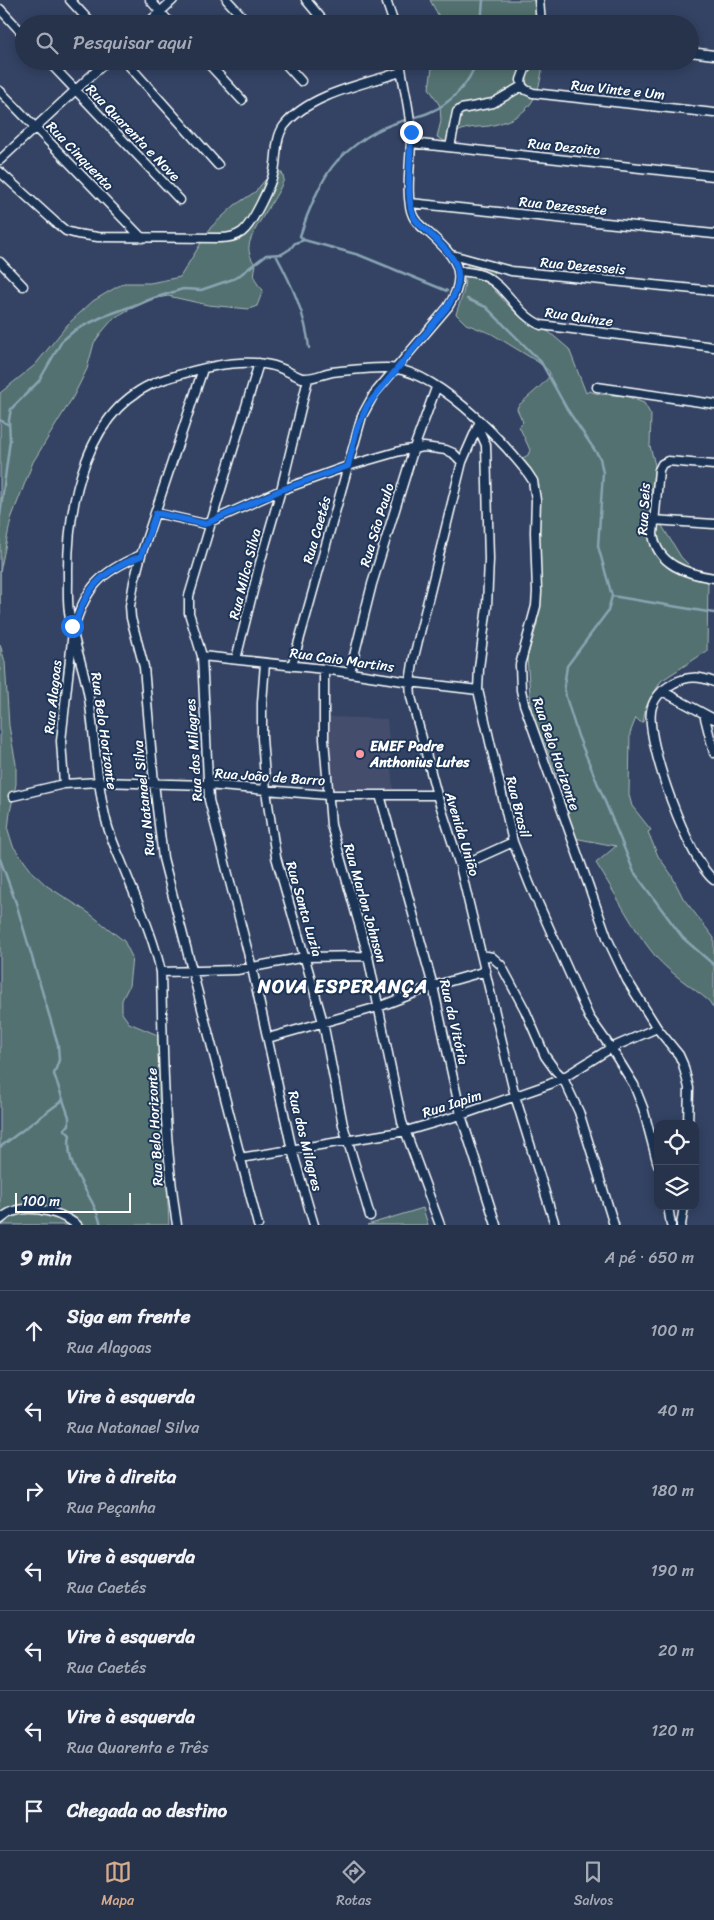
<!DOCTYPE html>
<html lang="pt">
<head>
<meta charset="utf-8">
<style>
	body { margin:0; font-family:Sriracha,sans-serif; background:#2f3a52; color:#f1f3f6 }
	.controls { position:absolute; right:15px; bottom:15px; display:grid; overflow:hidden; border-radius:10px; box-shadow:0 2px 12px #0003 }
	.controls button { width:45px; height:45px; display:grid; place-items:center; padding:0; border:0; border-bottom:1px solid #434d63; background:#27324b; color:#f1f3f6; font:25px sans-serif }
	.scale { position:absolute; left:15px; bottom:12px; width:116px; box-sizing:border-box; padding-left:5px; border:2px solid #fff; border-top:0; font-size:14px; line-height:18px; white-space:nowrap; color:#fff; -webkit-text-stroke:4px #1d3557; paint-order:stroke }
	.stop { position:absolute; width:15px; height:15px; margin:-11px; border:4px solid #1a73e8; border-radius:50%; background:#fff }
	.stop.end { background:#1a73e8; border-color:#fff; box-shadow:0 1px 5px #0008 }
	.list { margin:0; padding:0; list-style:none }
	h2 { display:flex; justify-content:space-between; align-items:center; height:65px; margin:0; padding:0 20px; font-size:21px }
	h2 small { font-size:16px; font-weight:400; color:#a4aab5 }
	.list li { display:grid; grid-template-columns:32px 1fr auto; gap:15px; align-items:center; box-sizing:border-box; height:80px; padding:0 20px; border-top:1px solid #434d63 }
	.list b { display:block; font-size:19px; white-space:nowrap }
	.list p { margin:0; font-size:16px; white-space:nowrap; color:#a4aab5 }
	.list em { font-size:16px; font-style:normal; color:#a4aab5 }
	.icon { flex:none; width:28px; height:28px; fill:none; stroke:currentColor; stroke-width:2; stroke-linecap:round; stroke-linejoin:round }
	.map { position:relative; flex:none; width:714px; height:1225px; overflow:hidden }
	.search { position:absolute; background:#27324b; box-shadow:0 2px 12px #0003; left:15px; right:15px; top:15px; height:55px; display:flex; align-items:center; gap:12px; box-sizing:border-box; padding:0 18px; border-radius:28px; color:#a4aab5; font-size:19px }
	.sheet { height:625px; background:#27324b }
	nav { display:flex; justify-content:space-around; align-items:center; box-sizing:border-box; height:70px; border-top:1px solid #434d63; background:#27324b; font-size:14px; color:#a4aab5 }
	nav a { display:grid; justify-items:center; gap:2px }
	nav .on { color:#d6ab8b }
	.map>svg:first-child { display:block }
	.built { fill:#444d6d }
	.green { fill:#537170; stroke:#a9b8b8 }
	.lines { fill:none; stroke-linecap:round; stroke-linejoin:round }
	.stream { stroke:#8aa4b3; stroke-width:2.5 }
	.street-casing { stroke:#fff; stroke-width:11 }
	.street { stroke:#1d3557; stroke-width:8 }
	.route { stroke:#1a73e8; stroke-width:6 }
	.poi-dot { fill:#ff9aa2; stroke:#1d3557; stroke-width:2 }
	.labels { text-anchor:middle; dominant-baseline:central; stroke-width:4; stroke-linejoin:round; paint-order:stroke }
	.street-label { font-size:14px; fill:#fff; stroke:#1d3557 }
	.poi-label { font-size:14px; font-weight:bold; fill:#fff; stroke:#1d3557; text-anchor:start }
	.district-label { font-size:19px; font-weight:bold; letter-spacing:1px; fill:#fff; stroke:#1d3557 }
</style>
</head>
<body>
<div class="map">
<svg width="714" height="1225" viewBox="0 0 714 1225">
	<rect width="100%" height="100%" fill="#344364"/>
	<filter id="ink" filterUnits="userSpaceOnUse"><feTurbulence type="fractalNoise" baseFrequency=".02" numOctaves="2"/><feDisplacementMap in="SourceGraphic" scale="10" xChannelSelector="R" yChannelSelector="G"/><feConvolveMatrix kernelMatrix="1 2 1 2 8 2 1 2 1" color-interpolation-filters="sRGB"/></filter>
	<g filter="url(#ink)">
		<!-- built -->
		<path class="built" d="M 329,717 L 387,719 L 393,789 L 331,788 Z"/>
		<!-- green -->
		<path class="green" d="M 430,0 L 537,0 L 543,24 L 443,24 Z
			M 437,61 L 543,61 C 540,100 528,118 489,126 C 480,127 469,127 462,130 C 456,132 451,138 446,142 L 437,137 L 441,121 L 440,106 L 429,88 L 432,68 Z
			M 276,171 L 282,173 L 284,179 C 278,198 251,229 249,246 C 248,253 252,261 256,265 C 253,277 254,281 263,290 L 257,306 L 249,309 L 208,305 L 168,296 L 153,299 L 126,311 L 113,319 L 101,333 L 94,343 L 87,369 L 73,397 L 33,462 L 11,519 L 0,572 L 0,614 L 0,393 L 35,365 L 68,324 L 93,301 L 108,292 L 124,283 L 150,283 L 180,277 L 211,227 L 235,205 L 255,192 L 271,173 Z
			M 470,262 L 488,267 L 494,273 L 491,284 L 495,291 L 511,308 L 528,322 L 549,332 L 569,349 L 586,393 L 589,391 L 599,394 L 626,396 L 644,403 L 651,415 L 650,446 L 655,465 L 651,493 L 659,521 L 681,557 L 694,570 L 708,578 L 707,651 L 661,681 L 646,707 L 643,722 L 640,722 L 636,718 L 630,733 L 629,795 L 632,806 L 651,830 L 648,832 L 658,856 L 671,874 L 683,898 L 714,938 L 714,1009 L 709,1001 C 692,987 671,974 656,957 C 632,928 616,894 596,863 L 616,846 L 574,838 L 563,793 L 545,744 L 532,717 L 527,658 L 537,624 L 539,598 L 539,513 L 524,463 L 523,458 L 528,455 L 530,450 L 519,426 L 523,422 L 517,409 L 518,406 C 525,399 546,383 550,375 L 549,371 L 538,362 L 492,334 L 466,324 L 456,314 C 458,306 463,297 464,289 C 466,280 462,269 470,262 Z
			M 0,644 L 5,662 L 9,726 L 16,764 L 16,784 L 10,812 L 8,830 L 13,846 L 33,873 L 47,886 L 89,913 L 124,941 L 132,957 L 129,986 L 122,1000 L 122,1013 L 129,1023 L 160,1036 L 169,1225 L 0,1225 Z
			M 423,1208 L 428,1225 L 367,1225 Z"/>
		<g class="lines">
			<!-- stream -->
			<path class="stream" d="M 481,24 L 483,0
				M 303,239 L 300,236 C 307,214 321,178 337,161 C 348,150 364,138 377,131 C 392,122 412,119 428,113 C 449,105 471,83 476,61
				M 276,255 C 291,283 306,315 309,348
				M 467,299 L 486,307 L 541,362 L 567,409 L 600,458 L 603,473 L 598,546 L 612,596 L 608,611 L 567,666 L 564,686 L 566,697 L 578,736 L 634,872 L 683,938 L 714,965
				M 0,420 L 9,425
				M 0,516 L 10,440 L 9,420 L 11,409 L 39,381 L 62,341 L 75,330 L 102,317 L 154,298 L 183,289 L 201,290 L 236,278 L 266,255 L 282,254 L 290,249 L 295,243 L 304,240 L 359,255 L 447,291
				M 612,596 L 714,613
				M 0,859 L 16,903 L 58,1045 L 59,1060 L 54,1074 L 69,1117 L 69,1125 L 64,1129 L 70,1135 C 65,1161 81,1181 92,1202 C 96,1210 99,1217 101,1225
				M 0,1147 L 63,1100"/>
			<!-- street casing -->
			<g class="street-casing">
				<path id="street" d="M 70,0 L 92,24
					M 150,0 L 171,24
					M 227,0 L 249,24
					M 306,0 L 326,24
					M 386,0 L 394,24
					M 539,0 L 541,24
					M 0,9 L 24,35
					M 147,24 L 173,0
					M 690,52 L 714,55
					M 48,61 L 180,200
					M 125,61 L 218,165
					M 206,61 L 242,100
					M 283,61 L 301,81
					M 522,86 L 526,90 L 533,93 L 714,113
					M 522,86 L 521,80 L 528,61
					M 0,91 L 142,238
					M 411,143 L 714,176
					M 450,147 L 457,112 L 461,109 L 493,103 L 522,86
					M 0,160 L 107,61
					M 0,172 L 55,222 L 66,231 L 77,234 L 98,237 L 220,238 C 228,238 235,237 242,232 C 253,223 271,185 274,171 C 277,157 275,138 284,126 C 309,94 364,84 401,72
					M 410,203 L 714,234
					M 452,255 L 511,271 L 714,291
					M 0,262 L 23,286
					M 459,271 C 468,272 477,272 486,277 C 507,287 517,315 541,325 L 714,347
					M 259,363 L 189,596 L 189,613 L 202,656 L 209,800 L 252,968 L 292,1150 L 314,1225
					M 203,369 L 141,555 L 134,582 L 130,606 L 131,618 L 144,667 L 154,783 L 163,858 L 258,1225
					M 597,387 L 714,404
					M 480,421 L 462,462 L 414,657 L 410,682 L 411,697 L 437,795 L 460,866 L 515,1096 L 555,1225
					M 478,427 L 486,445 L 489,559 L 487,606 L 479,668 L 478,690 L 513,842 L 530,885 L 589,1017 L 611,1048 L 634,1085 L 643,1108 L 658,1165
					M 714,465 L 668,461 L 662,464 L 659,470 L 653,534 C 657,565 687,574 714,578
					M 156,513 L 205,524 L 281,490 L 348,466 L 400,451 L 424,447 L 446,450 L 453,453 L 462,462
					M 653,520 L 714,524
					M 202,656 L 324,669 L 410,682 L 478,690
					M 236,659 L 260,563 L 281,490 L 308,379
					M 265,663 L 262,703 L 262,738 L 266,791 L 276,857 L 323,1022 L 343,1125 L 370,1216
					M 292,666 L 362,416 L 374,394 L 448,307 C 470,273 455,256 429,233 C 423,228 416,223 413,216 C 404,197 412,155 411,133 C 410,109 403,85 400,61
					M 324,669 L 324,739 L 331,825 L 368,956 L 402,1122 L 440,1225
					M 350,672 L 372,584 L 414,448 L 436,388
					M 714,682 C 699,676 688,676 674,683 C 663,689 653,698 651,711 C 646,743 689,861 714,880
					M 662,691 L 714,719
					M 704,714 L 714,753
					M 64,784 L 61,741 L 73,631 C 85,588 100,572 141,555
					M 380,795 L 433,986 L 461,1115 L 496,1225
					M 13,796 L 64,784 L 99,782 L 207,785 L 327,795 L 437,795
					M 460,866 L 513,842
					M 482,955 L 492,957 L 501,965 L 525,1010 L 545,1056 L 555,1070 L 563,1078 L 579,1112 L 614,1225
					M 161,972 L 237,970 L 305,957 L 368,956
					M 268,1038 L 378,1007 L 433,986 L 486,971
					M 240,1158 L 406,1131 L 461,1115 L 550,1084 L 563,1078 L 611,1048 L 657,1028
					M 668,1206 L 671,1225
					M 0,1220 C 20,1200 57,1210 77,1225
					M 177,1225 C 164,1142 163,1056 161,972 C 153,934 135,897 121,861 C 115,847 109,834 106,820 C 96,780 95,739 89,698 C 85,671 74,645 70,618 C 67,605 68,591 68,578 C 67,506 85,404 165,379 C 197,369 236,358 270,365 C 282,367 291,374 302,378 C 313,379 322,374 332,372 C 350,370 368,368 386,368 C 433,367 499,437 527,472 L 533,481 L 536,500 L 535,532 L 537,592 L 536,606 L 520,665 L 521,690 L 524,704 L 608,940 L 627,980 L 657,1028 L 679,1055 L 683,1064 L 689,1088 L 688,1124
					M 681,1225 L 684,1206"/>
			</g>
			<!-- street -->
			<use href="#street" class="street"/>
		</g>
	</g>
	<g class="lines" filter="url(#ink)">
		<!-- route -->
		<path class="route" d="M 72,626 L 73,631 C 85,588 100,572 141,556 L 156,513 L 205,524 L 281,490 L 348,466 L 357,429 L 367,406 L 448,306 C 470,272 454,256 428,232 C 421,226 414,221 412,212 C 406,194 411,152 411,132"/>
	</g>
	<!-- markers -->
	<circle class="poi-dot" cx="360" cy="754" r="5"/>
	<g class="labels">
		<!-- street labels -->
		<g class="street-label">
			<text transform="translate(618 90) rotate(6)">Rua Vinte e Um</text>
			<text transform="translate(133 133) rotate(46)">Rua Quarenta e Nove</text>
			<text transform="translate(564 147) rotate(6)">Rua Dezoito</text>
			<text transform="translate(80 156) rotate(46)">Rua Cinquenta</text>
			<text transform="translate(563 206) rotate(6)">Rua Dezessete</text>
			<text transform="translate(583 266) rotate(5)">Rua Dezesseis</text>
			<text transform="translate(579 317) rotate(8)">Rua Quinze</text>
			<text transform="translate(644 509) rotate(-87)">Rua Seis</text>
			<text transform="translate(377 525) rotate(-73)">Rua São Paulo</text>
			<text transform="translate(317 530) rotate(-74)">Rua Caetés</text>
			<text transform="translate(245 574) rotate(-76)">Rua Milca Silva</text>
			<text transform="translate(342 660) rotate(8)">Rua Caio Martins</text>
			<text transform="translate(53 697) rotate(-84)">Rua Alagoas</text>
			<text transform="translate(104 731) rotate(82)">Rua Belo Horizonte</text>
			<text transform="translate(194 750) rotate(-94)">Rua dos Milagres</text>
			<text transform="translate(556 754) rotate(71)">Rua Belo Horizonte</text>
			<text transform="translate(270 777) rotate(4)">Rua João de Barro</text>
			<text transform="translate(144 798) rotate(-96)">Rua Natanael Silva</text>
			<text transform="translate(518 807) rotate(76)">Rua Brasil</text>
			<text transform="translate(462 834) rotate(73)">Avenida União</text>
			<text transform="translate(365 903) rotate(74)">Rua Marlon Johnson</text>
			<text transform="translate(304 909) rotate(74)">Rua Santa Luzia</text>
			<text transform="translate(454 1022) rotate(77)">Rua da Vitória</text>
			<text transform="translate(452 1104) rotate(-18)">Rua Iapim</text>
			<text transform="translate(155 1127) rotate(-93)">Rua Belo Horizonte</text>
			<text transform="translate(305 1141) rotate(76)">Rua dos Milagres</text>
		</g>
		<!-- poi labels -->
		<g class="poi-label">
			<text x="370" y="746">EMEF Padre<tspan x="370" dy="16">Anthonius Lutes</tspan></text>
		</g>
		<!-- district labels -->
		<g class="district-label">
			<text x="343" y="986">NOVA ESPERANÇA</text>
		</g>
	</g>
</svg>
<div class="controls">
<button><svg class="icon" aria-label="locate" viewBox="0 0 24 24"><circle cx="12" cy="12" r="6"/><path d="M12 2v4M12 18v4M2 12h4M18 12h4"/></svg></button>
<button><svg class="icon" aria-label="layers" viewBox="0 0 24 24"><path d="M12 4l9 5-9 5-9-5zM3 14l9 5 9-5"/></svg></button>
</div>
<div class="scale">100 m</div>
<div class="stop" style="left:72px;top:626px"></div>
<div class="stop end" style="left:411px;top:132px"></div>
<div class="search"><svg class="icon" aria-label="search" viewBox="0 0 24 24"><circle cx="10" cy="10" r="6"/><path d="M15 15l6 6"/></svg>Pesquisar aqui</div>
</div>
<section class="sheet">
<h2>9 min<small>A pé · 650 m</small></h2>
<ul class="list">
<li><svg class="icon" aria-label="ahead" viewBox="0 0 24 24"><path d="M12 20V5M6 11l6-6 6 6"/></svg><div><b>Siga em frente</b><p>Rua Alagoas</p></div><em>100 m</em></li>
<li><svg class="icon" aria-label="left" viewBox="0 0 24 24"><path d="M17 20v-9H6M10 6l-5 5 5 5"/></svg><div><b>Vire à esquerda</b><p>Rua Natanael Silva</p></div><em>40 m</em></li>
<li><svg class="icon" aria-label="right" viewBox="0 0 24 24"><path d="M7 20v-9h11M14 6l5 5-5 5"/></svg><div><b>Vire à direita</b><p>Rua Peçanha</p></div><em>180 m</em></li>
<li><svg class="icon" aria-label="left" viewBox="0 0 24 24"><path d="M17 20v-9H6M10 6l-5 5 5 5"/></svg><div><b>Vire à esquerda</b><p>Rua Caetés</p></div><em>190 m</em></li>
<li><svg class="icon" aria-label="left" viewBox="0 0 24 24"><path d="M17 20v-9H6M10 6l-5 5 5 5"/></svg><div><b>Vire à esquerda</b><p>Rua Caetés</p></div><em>20 m</em></li>
<li><svg class="icon" aria-label="left" viewBox="0 0 24 24"><path d="M17 20v-9H6M10 6l-5 5 5 5"/></svg><div><b>Vire à esquerda</b><p>Rua Quarenta e Três</p></div><em>120 m</em></li>
<li><svg class="icon" aria-label="arrive" viewBox="0 0 24 24"><path d="M6 21V4h12l-3 4 3 4H6"/></svg><div><b>Chegada ao destino</b></div></li>
</ul>
</section>
<nav>
<a class="on"><svg class="icon" aria-label="map" viewBox="0 0 24 24"><path d="M3 6l6-2 6 2 6-2v14l-6 2-6-2-6 2zM9 4v14M15 6v14"/></svg>Mapa</a>
<a><svg class="icon" aria-label="directions" viewBox="0 0 24 24"><path d="M12 3l9 9-9 9-9-9zM9 14v-3h6M13 9l2 2-2 2"/></svg>Rotas</a>
<a><svg class="icon" aria-label="saved" viewBox="0 0 24 24"><path d="M7 4h10v16l-5-4-5 4z"/></svg>Salvos</a>
</nav>
</body>
</html>
